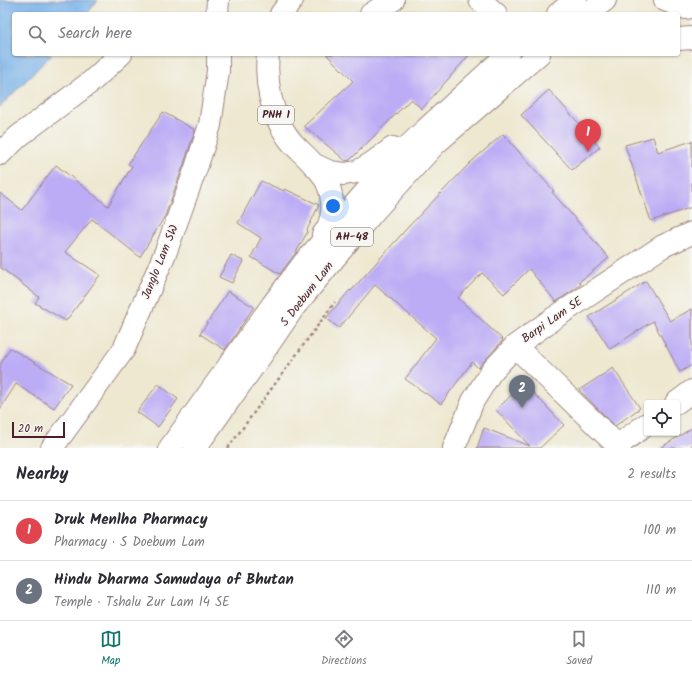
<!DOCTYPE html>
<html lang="en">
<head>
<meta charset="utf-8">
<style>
	body { margin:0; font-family:Kalam,sans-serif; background:#f2f2f3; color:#2b2b33 }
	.controls { position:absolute; right:12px; bottom:12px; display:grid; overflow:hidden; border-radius:4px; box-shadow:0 1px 3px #0004 }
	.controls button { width:36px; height:36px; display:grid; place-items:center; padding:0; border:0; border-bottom:1px solid #e1e1e2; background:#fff; color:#2b2b33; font:20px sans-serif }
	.scale { position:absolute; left:12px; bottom:10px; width:53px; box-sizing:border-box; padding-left:4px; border:2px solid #4a1f2b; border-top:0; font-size:11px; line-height:14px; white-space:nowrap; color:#4a1f2b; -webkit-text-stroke:3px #f6f6f2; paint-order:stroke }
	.you { position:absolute; left:333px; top:206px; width:14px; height:14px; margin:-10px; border:3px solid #fff; border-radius:50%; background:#1a73e8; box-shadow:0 0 0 6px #1a73e833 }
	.badge { display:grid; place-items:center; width:26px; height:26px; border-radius:50%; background:#0f766e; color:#fff; font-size:13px; font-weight:700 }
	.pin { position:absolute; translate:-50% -33px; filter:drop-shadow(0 1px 2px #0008) }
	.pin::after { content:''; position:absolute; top:21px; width:14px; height:12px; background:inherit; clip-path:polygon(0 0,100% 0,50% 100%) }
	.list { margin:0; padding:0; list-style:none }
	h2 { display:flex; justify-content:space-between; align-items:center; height:52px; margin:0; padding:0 16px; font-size:17px }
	h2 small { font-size:13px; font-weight:400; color:#7c7c81 }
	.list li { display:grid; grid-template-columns:26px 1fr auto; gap:12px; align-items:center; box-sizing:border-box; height:60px; padding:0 16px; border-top:1px solid #e1e1e2 }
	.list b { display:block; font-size:15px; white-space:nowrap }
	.list p { margin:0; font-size:13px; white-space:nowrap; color:#7c7c81 }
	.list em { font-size:13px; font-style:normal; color:#7c7c81 }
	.icon { flex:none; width:22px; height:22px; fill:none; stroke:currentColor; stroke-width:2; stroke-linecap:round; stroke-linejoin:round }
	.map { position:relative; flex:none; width:692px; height:448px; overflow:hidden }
	.search { position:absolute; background:#fff; box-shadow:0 1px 3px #0004; left:12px; right:12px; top:12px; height:44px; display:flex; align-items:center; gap:10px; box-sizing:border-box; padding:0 14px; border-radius:4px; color:#7c7c81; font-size:15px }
	.sheet { height:172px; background:#fff }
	nav { display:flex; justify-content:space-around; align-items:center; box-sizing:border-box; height:56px; border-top:1px solid #e1e1e2; background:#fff; font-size:11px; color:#7c7c81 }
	nav a { display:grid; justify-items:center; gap:2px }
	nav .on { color:#0f766e }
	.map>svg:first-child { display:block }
	.water { fill:#78b1e8; stroke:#61688a }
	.building { fill:#bcacf5 }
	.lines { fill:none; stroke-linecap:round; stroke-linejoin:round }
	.minor-casing { stroke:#9c847e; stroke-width:24 }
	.major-casing { stroke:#9c847e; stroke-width:24 }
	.highway-casing { stroke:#9c847e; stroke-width:24 }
	.path { stroke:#9c847e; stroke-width:2.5; stroke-dasharray:3 3; stroke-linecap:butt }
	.minor { stroke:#fff; stroke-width:22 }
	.major { stroke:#fff; stroke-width:22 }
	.highway { stroke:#fff; stroke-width:22 }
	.labels { text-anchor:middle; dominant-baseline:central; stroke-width:3; stroke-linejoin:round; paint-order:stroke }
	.shield { fill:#f6f6f2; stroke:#7e6067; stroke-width:1 }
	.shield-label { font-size:11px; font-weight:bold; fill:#4a1f2b }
	.street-label { font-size:12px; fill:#4a1f2b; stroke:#f6f6f2 }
</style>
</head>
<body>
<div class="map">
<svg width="692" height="448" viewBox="0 0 692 448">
	<rect width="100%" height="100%" fill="#f6f6f2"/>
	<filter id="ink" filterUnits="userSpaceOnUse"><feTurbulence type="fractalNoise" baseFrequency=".025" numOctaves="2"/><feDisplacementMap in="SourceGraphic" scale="8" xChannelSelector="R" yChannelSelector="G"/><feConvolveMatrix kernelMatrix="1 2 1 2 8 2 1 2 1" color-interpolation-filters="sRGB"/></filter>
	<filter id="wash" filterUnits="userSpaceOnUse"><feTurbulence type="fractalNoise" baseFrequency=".012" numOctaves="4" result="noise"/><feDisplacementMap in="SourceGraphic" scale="16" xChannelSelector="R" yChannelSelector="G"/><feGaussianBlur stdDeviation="0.9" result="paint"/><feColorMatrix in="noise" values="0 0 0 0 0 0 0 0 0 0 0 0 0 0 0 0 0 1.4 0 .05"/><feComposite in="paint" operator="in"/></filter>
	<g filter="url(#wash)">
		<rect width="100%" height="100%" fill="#eee8d0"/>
		<!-- water -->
		<path class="water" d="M 0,0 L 98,0 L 87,14 L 14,14 L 14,54 L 52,54 L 0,107 Z"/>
		<g id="blocks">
			<!-- building -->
			<path class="building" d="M 326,54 L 470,54 L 422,109 L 411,99 L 350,160 L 346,161 L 304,126 L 353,81 Z
				M 549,90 L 600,147 L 572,170 L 521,115 Z
				M 163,112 L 195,130 L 184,164 L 165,216 L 140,257 L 92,219 L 65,252 L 100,275 L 66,321 L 35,303 L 39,297 L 0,267 L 0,193 L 22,210 L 56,165 L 108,206 L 132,166 L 128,164 Z
				M 503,134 L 554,191 L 552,192 L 609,258 L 579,282 L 581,284 L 575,289 L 556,302 L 529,269 L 504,294 L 482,273 L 458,298 L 503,340 L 478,368 L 472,362 L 441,404 L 405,379 L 436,338 L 375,285 L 339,328 L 326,318 L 350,290 L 351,291 L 409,226 L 471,162 Z
				M 653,137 L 658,152 L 692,141 L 692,207 L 651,221 L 625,145 Z
				M 261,181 L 284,191 L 285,189 L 319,205 L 307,230 L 308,231 L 295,254 L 280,274 L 251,257 L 261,238 L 238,223 Z
				M 231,255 L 243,261 L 232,283 L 219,277 Z
				M 646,281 L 670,321 L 692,309 L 692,365 L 680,372 L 653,321 L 610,349 L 589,317 Z
				M 228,291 L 254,307 L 225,350 L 200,334 Z
				M 10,348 L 71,384 L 54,408 L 16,384 L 0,409 L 0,365 Z
				M 613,368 L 640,408 L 615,426 L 579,390 Z
				M 524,383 L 564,425 L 540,448 L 477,448 L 484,428 L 530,446 L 496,410 Z
				M 158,384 L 178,399 L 158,427 L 137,412 Z
				M 692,428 L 692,448 L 660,448 Z"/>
		</g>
	</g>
	<g filter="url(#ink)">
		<use href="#blocks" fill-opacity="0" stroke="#9c847e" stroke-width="1"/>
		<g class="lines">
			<!-- minor casing -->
			<g class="minor-casing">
				<path id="minor" d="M 480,0 L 496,14
					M 217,14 L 218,0
					M 371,14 L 393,0
					M 0,154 L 19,136 L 92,81 L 121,54
					M 515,346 L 620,448
					M 676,403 L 692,391
					M 618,445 L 647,424
					M 52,448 L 124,349 L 166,251 L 196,168 L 210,125 L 218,71 L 218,54
					M 454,448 L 473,401 L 491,372 L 515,346 L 554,318 L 663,246 L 692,233"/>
			</g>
			<!-- major casing -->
			<g class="major-casing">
				<path id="major" d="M 665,0 L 686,8 L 692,7"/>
			</g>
			<!-- highway casing -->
			<g class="highway-casing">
				<path id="highway" d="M 281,14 L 292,0
					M 558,14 L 576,0
					M 587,14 L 605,0
					M 678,39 L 692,38
					M 268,54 C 265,82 271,113 287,136 C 294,147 306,155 314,165 C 318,169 322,173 324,177 C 333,191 335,212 328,227 C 327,230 324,232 323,235
					M 313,164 L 330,172 L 344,174 L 357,172 L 372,163 L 393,148
					M 170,448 L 273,304 L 303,264 L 391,163 L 424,131 L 508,54
					M 195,448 L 262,354 L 294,307 L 346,244 L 375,210 L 435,144 L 539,54"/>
			</g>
			<!-- path -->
			<path class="path" d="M 228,448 L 335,302"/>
			<!-- minor -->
			<use href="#minor" class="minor"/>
			<!-- major -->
			<use href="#major" class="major"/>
			<!-- highway -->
			<use href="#highway" class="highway"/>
		</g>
	</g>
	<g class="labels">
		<!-- shield labels -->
		<g class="shield">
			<rect x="258" y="106" width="36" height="18" rx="3"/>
			<rect x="331" y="228" width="42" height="18" rx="3"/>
		</g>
		<g class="shield-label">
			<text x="276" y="115">PNH 1</text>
			<text x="352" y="237">AH-48</text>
		</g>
		<!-- street labels -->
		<g class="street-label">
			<text transform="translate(160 262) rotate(-68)">Janglo Lam SW</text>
			<text transform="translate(307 294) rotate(-52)">S Doebum Lam</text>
			<text transform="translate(552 320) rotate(-35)">Barpi Lam SE</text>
		</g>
	</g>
</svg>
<div class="controls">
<button><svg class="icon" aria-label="locate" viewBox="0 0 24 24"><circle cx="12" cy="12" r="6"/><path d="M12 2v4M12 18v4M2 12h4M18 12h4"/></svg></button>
</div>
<div class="scale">20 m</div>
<div class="you"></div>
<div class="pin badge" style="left:588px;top:152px;background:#e0444e">1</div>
<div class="pin badge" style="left:522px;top:408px;background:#6b7280">2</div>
<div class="search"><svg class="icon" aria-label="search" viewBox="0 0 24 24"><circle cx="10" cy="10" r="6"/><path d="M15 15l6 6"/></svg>Search here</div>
</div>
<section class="sheet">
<h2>Nearby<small>2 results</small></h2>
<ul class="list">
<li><span class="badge" style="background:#e0444e">1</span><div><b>Druk Menlha Pharmacy</b><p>Pharmacy · S Doebum Lam</p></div><em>100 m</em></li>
<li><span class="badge" style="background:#6b7280">2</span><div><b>Hindu Dharma Samudaya of Bhutan</b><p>Temple · Tshalu Zur Lam 14 SE</p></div><em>110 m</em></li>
</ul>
</section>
<nav>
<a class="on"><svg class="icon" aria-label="map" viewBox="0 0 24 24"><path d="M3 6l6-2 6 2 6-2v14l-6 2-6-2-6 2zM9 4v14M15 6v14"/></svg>Map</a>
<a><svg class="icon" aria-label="directions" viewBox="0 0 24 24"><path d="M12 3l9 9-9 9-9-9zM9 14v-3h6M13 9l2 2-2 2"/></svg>Directions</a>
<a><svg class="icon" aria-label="saved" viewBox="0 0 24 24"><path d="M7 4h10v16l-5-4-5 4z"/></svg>Saved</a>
</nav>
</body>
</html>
